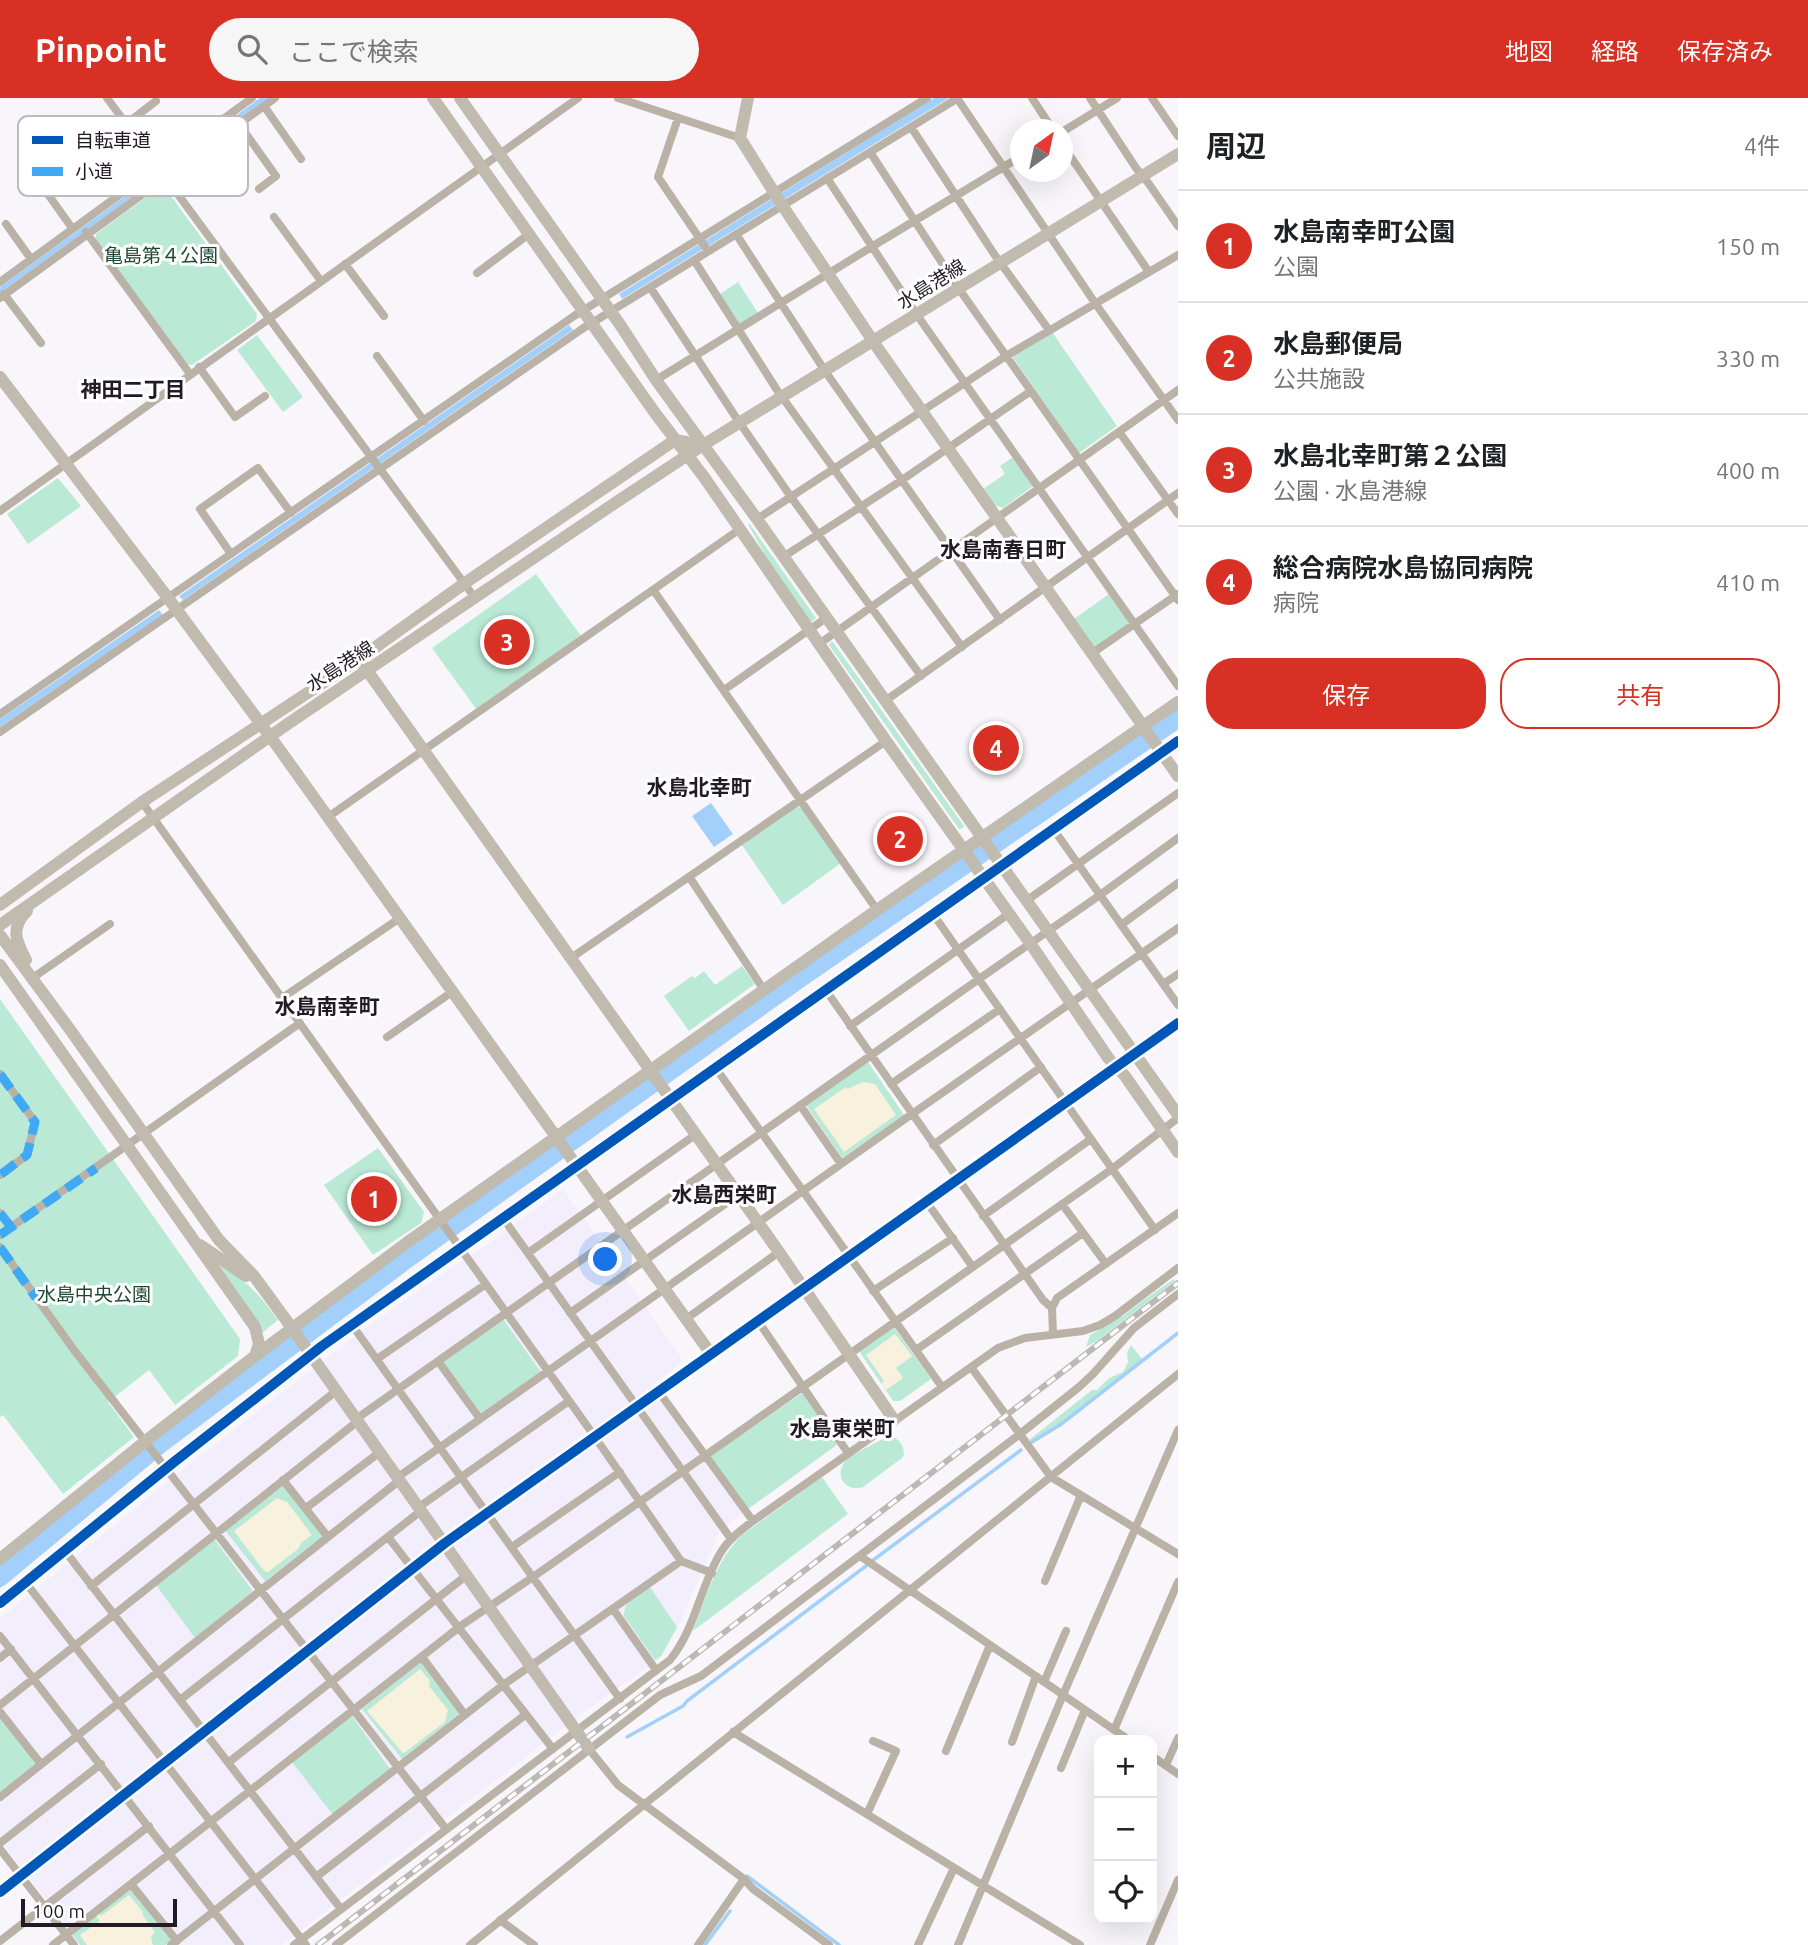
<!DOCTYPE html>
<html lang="ja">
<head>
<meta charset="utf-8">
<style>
	body { margin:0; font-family:Ubuntu,"Noto Sans JP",sans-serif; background:#f6f6f6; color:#202124 }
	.controls { position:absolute; right:21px; bottom:21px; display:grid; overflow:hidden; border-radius:14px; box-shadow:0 7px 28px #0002 }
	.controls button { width:63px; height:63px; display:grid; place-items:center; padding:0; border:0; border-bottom:2px solid #e0e0e0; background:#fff; color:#202124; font:35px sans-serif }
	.compass { position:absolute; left:1010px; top:21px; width:63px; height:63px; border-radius:50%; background:#fff; box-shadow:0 7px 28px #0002; rotate:33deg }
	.scale { position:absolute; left:21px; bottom:18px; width:156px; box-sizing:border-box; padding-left:7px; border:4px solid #221a25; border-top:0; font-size:19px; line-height:24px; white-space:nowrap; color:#221a25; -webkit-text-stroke:5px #fff; paint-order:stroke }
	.you { position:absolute; left:606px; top:1162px; width:24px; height:24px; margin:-18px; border:5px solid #fff; border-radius:50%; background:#1a73e8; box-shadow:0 0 0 10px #1a73e833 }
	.badge { display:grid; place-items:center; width:46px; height:46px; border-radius:50%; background:#d93025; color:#fff; font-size:23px; font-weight:700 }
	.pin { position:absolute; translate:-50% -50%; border:4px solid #fff; box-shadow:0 2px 7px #0006 }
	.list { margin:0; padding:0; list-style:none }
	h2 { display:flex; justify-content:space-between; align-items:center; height:91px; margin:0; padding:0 28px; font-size:30px }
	h2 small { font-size:23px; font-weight:400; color:#757577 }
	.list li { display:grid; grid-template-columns:46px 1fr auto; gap:21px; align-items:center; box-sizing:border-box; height:112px; padding:0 28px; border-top:2px solid #e0e0e0 }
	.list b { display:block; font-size:26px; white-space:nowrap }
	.list p { margin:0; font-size:23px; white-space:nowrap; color:#757577 }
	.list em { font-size:23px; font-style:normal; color:#757577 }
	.actions { display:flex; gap:14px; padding:21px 28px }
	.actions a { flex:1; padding:16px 0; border:2px solid #d93025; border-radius:28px; text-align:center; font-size:24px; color:#d93025 }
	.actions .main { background:#d93025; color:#fff }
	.icon { flex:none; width:38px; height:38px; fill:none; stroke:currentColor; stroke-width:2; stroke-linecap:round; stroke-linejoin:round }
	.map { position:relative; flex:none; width:1178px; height:1847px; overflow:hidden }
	header { display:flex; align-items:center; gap:42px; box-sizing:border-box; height:98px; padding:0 35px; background:#d93025; color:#fff }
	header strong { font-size:33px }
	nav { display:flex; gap:38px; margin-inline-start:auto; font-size:24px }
	.search { width:490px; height:63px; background:#f6f6f6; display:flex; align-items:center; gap:18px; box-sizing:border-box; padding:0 24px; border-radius:38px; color:#757577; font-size:26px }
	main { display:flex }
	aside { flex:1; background:#fff }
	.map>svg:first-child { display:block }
	.commercial { fill:#f3eefc }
	.green { fill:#baead6 }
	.sand { fill:#f7f1de }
	.water { fill:#a3d0fb }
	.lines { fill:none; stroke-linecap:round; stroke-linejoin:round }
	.stream { stroke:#a3d0fb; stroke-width:3.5 }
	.river { stroke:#a3d0fb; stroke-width:19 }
	.street { stroke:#bab2a6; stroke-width:8 }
	.secondary { stroke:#c1baaf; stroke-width:12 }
	.rail-casing { stroke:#bcb8b3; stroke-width:6 }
	.rail { stroke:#fff; stroke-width:3.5; stroke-dasharray:10; stroke-linecap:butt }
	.quiet { stroke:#3fa9f5; stroke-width:9; stroke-dasharray:18 9; stroke-linecap:butt }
	.cycleway-casing { stroke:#fff; stroke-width:15 }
	.cycleway { stroke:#0057b8; stroke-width:10 }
	.labels { text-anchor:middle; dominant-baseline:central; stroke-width:6; stroke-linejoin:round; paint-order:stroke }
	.park-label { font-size:19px; fill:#1e4736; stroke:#fff }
	.street-label { font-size:19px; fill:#221a25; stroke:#fff }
	.neighbourhood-label { font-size:21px; font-weight:bold; fill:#221a25; stroke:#fff }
	.key { fill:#fff; stroke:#bdbabe; stroke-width:2 }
	.key-label { font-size:19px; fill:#221a25 }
</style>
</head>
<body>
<header>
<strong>Pinpoint</strong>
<div class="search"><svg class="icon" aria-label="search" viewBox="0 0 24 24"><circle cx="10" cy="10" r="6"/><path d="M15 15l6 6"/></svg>ここで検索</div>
<nav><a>地図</a><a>経路</a><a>保存済み</a></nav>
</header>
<main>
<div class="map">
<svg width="1178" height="1847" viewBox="0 0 1178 1847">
	<rect width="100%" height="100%" fill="#f8f6fa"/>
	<!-- commercial -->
	<path class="commercial" d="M 563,1091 L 682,1261 L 679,1267 L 652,1287 L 743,1415 L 720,1432 L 679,1527 L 662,1559 L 580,1617 L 282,1847 L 81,1847 L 0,1742 L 0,1520 L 182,1372 L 363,1232 L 455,1167 L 461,1165 Z"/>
	<!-- green -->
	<path class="green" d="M 160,89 L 166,91 L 257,216 L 256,223 L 192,267 L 187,266 L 96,142 L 96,136 Z
		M 738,184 L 758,215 L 739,227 L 720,196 Z
		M 1052,234 L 1117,328 L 1079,355 L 1012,258 Z
		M 257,237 L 303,299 L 283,314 L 237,252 Z
		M 1013,359 L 1033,388 L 1003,410 L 994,407 L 983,391 L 1005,376 L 1000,368 Z
		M 58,380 L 81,408 L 28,446 L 7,416 Z
		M 749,425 L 816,520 L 811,524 L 765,457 L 748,426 Z
		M 536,476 L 581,538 L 477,612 L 432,550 Z
		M 1109,496 L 1130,525 L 1095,550 L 1074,521 Z
		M 831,544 L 833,544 L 964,728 L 963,730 L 959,731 L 829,547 Z
		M 797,708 L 803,711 L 841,765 L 783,807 L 742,747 Z
		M 742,868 L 755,886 L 689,933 L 664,898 L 692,878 L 695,880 L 704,873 L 715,887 Z
		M 0,901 L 240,1241 L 238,1258 L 175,1307 L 149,1272 L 108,1304 L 134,1339 L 63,1396 L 3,1317 L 0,1319 Z
		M 868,964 L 904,1017 L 842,1060 L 806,1007 Z
		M 378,1050 L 424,1114 L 421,1125 L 373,1157 L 324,1087 Z
		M 215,1162 C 245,1182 257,1193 278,1222 L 262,1235 Z
		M 1174,1181 L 1175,1183 L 1097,1243 L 1086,1249 L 1090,1237 L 1124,1217 L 1145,1201 Z
		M 503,1221 L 541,1274 L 481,1316 L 443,1264 Z
		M 894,1229 L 931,1281 L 900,1303 L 893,1303 L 859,1253 Z
		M 1131,1247 L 1142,1261 L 1141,1264 L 1060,1326 L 1031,1344 L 1029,1342 L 1092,1292 L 1097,1292 L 1109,1280 L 1123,1274 L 1128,1264 L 1127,1255 Z
		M 804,1294 L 838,1346 L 748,1411 L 710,1358 Z
		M 890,1338 C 900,1341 904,1347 904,1357 L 902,1360 L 863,1389 C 845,1395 834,1377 845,1363 C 849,1358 884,1340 890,1338 Z
		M 822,1379 L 848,1416 L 693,1533 C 706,1499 716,1463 742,1437 Z
		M 283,1386 L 323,1438 L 265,1483 L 225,1432 Z
		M 214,1441 L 253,1493 L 195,1540 L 156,1487 Z
		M 650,1489 L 677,1529 L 661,1558 L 655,1562 L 624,1518 C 624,1502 637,1497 650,1489 Z
		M 421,1564 L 460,1615 L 402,1661 L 362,1611 Z
		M 0,1618 L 37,1665 L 0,1694 Z
		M 352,1618 L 390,1671 L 333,1717 L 292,1664 Z
		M 131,1790 L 172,1842 L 165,1847 L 80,1847 L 72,1836 Z"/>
	<!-- sand -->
	<path class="sand" d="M 863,984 L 875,986 L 896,1017 L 844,1054 L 814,1011 L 846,989 L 848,991 Z
		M 895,1236 L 912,1258 L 896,1270 L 903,1280 L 886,1292 L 881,1286 L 884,1283 L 866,1257 Z
		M 277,1400 L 287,1404 L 312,1437 L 301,1445 L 298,1451 L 268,1474 L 264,1473 L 234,1433 Z
		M 420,1571 L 430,1583 L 429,1588 L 448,1612 L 445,1624 L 404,1655 L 402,1654 L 367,1613 Z
		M 129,1797 L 143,1814 L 142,1816 L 155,1834 L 151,1839 L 153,1847 L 87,1847 L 80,1837 L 100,1823 L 96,1818 L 99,1815 L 101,1818 Z"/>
	<!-- water -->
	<path class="water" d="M 260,0 L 269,0 L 0,195 L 0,189 Z
		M 934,0 L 949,0 L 622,201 L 619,196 Z
		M 569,227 L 573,232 L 183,502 L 179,498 Z
		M 159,512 L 163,517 L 0,629 L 0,621 Z
		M 711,705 L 733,736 L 714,749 L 692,718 Z"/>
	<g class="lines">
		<!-- stream -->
		<path class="stream" d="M 1156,642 L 1178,627
			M 995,753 L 1150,646
			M 1032,1344 L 1060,1327 L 1178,1235
			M 872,1463 L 1021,1352
			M 0,1488 L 165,1351 L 458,1130 L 971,769
			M 627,1639 L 683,1608 L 687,1603 L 866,1468
			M 747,1778 L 839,1847
			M 705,1847 L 730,1813"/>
		<!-- river -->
		<path class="river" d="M 0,1479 L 160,1346 L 408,1160 L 800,880 L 1178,620"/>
		<!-- street -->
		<path class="street" d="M 107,0 L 475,500
			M 618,0 L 740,40
			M 957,0 L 1095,205 L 1178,322
			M 1032,0 L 1053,32
			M 1090,0 L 1136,70 L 1149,86 L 1178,128
			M 1152,0 L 1178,38
			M 264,8 L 301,61
			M 678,20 L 658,79 L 708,153
			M 126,26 L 156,3
			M 239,26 L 276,78 L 259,91
			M 911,29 L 994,156 L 1049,232
			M 1062,34 L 1117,0
			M 1062,46 L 1149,174
			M 30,71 L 72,130
			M 827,80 L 917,217 L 1178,588
			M 274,119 L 321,183
			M 6,126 L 31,161
			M 86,134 L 190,276
			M 736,136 L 825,273 L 1000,522
			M 694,162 L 777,292 L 962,549
			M 345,166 L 384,218
			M 477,175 L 529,136
			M 0,184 L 252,0
			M 650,189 L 735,318 L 791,399 L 921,578
			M 4,196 L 41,245
			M 0,200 L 275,0
			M 377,258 L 424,323
			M 199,269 L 235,319 L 265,298
			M 656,282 L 873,148 L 1020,59
			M 1031,293 L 1178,502
			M 1120,335 L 1178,416
			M 0,413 L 578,0
			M 757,421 L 1006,258 L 1178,157
			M 231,456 L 200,411 L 258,370 L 291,415
			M 783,459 L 902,382 L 1031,293 L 959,191 L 870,54
			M 654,493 L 877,812
			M 819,546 L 1178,292
			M 1091,556 L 1178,496
			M 724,592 L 826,520
			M 885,603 L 1178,395
			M 0,616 L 574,218 L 927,0
			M 0,634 L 582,231 L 958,0
			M 142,704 L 590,1332 L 681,1463 L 712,1475
			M 328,719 L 740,431
			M 1054,732 L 1178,907
			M 690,780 L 764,892
			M 1026,803 L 1178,695
			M 933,816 L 1155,1132
			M 1121,827 L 1178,785
			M 571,860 L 886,643
			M 34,879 L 110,826
			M 1163,886 L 1178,876
			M 825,891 L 1043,1202 L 1052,1210
			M 282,900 L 400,820
			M 850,928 L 1010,815
			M 387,939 L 452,894
			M 715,969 L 942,1289
			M 0,976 L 35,1024 L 27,1057 L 0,1077
			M 891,986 L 1000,911
			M 800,1007 L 841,1066
			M 933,1047 L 1041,969
			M 926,1103 L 972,1168
			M 1062,1106 L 1106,1166
			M 0,1115 L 11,1129
			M 983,1118 L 1091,1041
			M 503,1120 L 731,1441
			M 0,1137 L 300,925
			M 0,1149 L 74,1252 L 446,1731
			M 528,1155 L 695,1037
			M 873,1193 L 953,1140
			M 570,1215 L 738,1097
			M 686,1221 L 779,1154
			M 758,1223 L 848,1355
			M 352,1227 L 620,1601
			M 1053,1236 L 1052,1210 L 1057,1200 L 1178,1115
			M 916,1252 L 1083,1135
			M 377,1261 L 486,1186
			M 438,1263 L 480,1321
			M 971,1269 L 1051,1379 L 1178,1456
			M 659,1294 L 753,1423
			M 356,1321 L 979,881 L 1100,797 L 1178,740
			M 398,1379 L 912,1016 L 1178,830
			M 283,1382 L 328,1439
			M 419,1409 L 569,1303
			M 306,1410 L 380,1354
			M 388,1439 L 553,1651
			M 512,1449 L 620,1374
			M 65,1453 L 341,1811
			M 860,1458 L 1129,1642
			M 1045,1483 L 1081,1397
			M 26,1485 L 306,1847
			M 91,1488 L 336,1293
			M 613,1511 L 656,1572
			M 0,1538 L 240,1847
			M 422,1559 L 465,1617
			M 0,1560 L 11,1551
			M 1044,1584 L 1066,1533
			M 180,1602 L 422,1412
			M 0,1607 L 358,1323
			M 0,1614 L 41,1666
			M 1114,1632 L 1178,1484
			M 733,1634 L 1080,1847
			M 1012,1644 L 1036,1578
			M 589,1651 L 618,1687 L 744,1781 L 753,1791 L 829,1847
			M 946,1653 L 990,1547
			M 1152,1658 L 1178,1676
			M 229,1664 L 467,1477
			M 1166,1667 L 1178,1640
			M 1061,1670 L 1085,1612
			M 0,1699 L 400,1382
			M 867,1716 L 896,1653 L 873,1643
			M 0,1745 L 101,1666
			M 0,1751 L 74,1847
			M 316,1779 L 525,1617
			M 131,1786 L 177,1843
			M 500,1822 L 534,1847
			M 0,1843 L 149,1728
			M 53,1847 L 462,1527 L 533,1479 L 1112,1071 L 1178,1020
			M 171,1847 L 503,1587 L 681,1463
			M 294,1847 L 670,1562 C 696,1530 700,1488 721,1454 C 729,1441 741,1432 753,1423 L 998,1250 L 1025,1240 L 1083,1233 L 1100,1227 L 1115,1218 L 1178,1170
			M 336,1847 L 660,1597 L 701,1578 L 1020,1336 L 1079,1289 L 1093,1276 L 1134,1230 L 1178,1196
			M 470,1847 L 1178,1276
			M 698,1847 L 744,1781
			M 918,1847 L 954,1770
			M 958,1847 L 1063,1597 L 1178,1332
			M 1150,1847 L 1178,1782"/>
		<!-- secondary -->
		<path class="secondary" d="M 433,0 L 655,315 L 704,379 L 886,643 L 1030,845 L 1109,961 L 1125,978 L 1178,1054
			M 460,0 L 621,228 L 656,282 L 757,421 L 1178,1017
			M 748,0 L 740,40 L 782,107 L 879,252 L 1178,678
			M 0,279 L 168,500 L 280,652 L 711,1256
			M 359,561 L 779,1154 L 894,1322
			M 0,807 L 142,704 L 359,561 L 465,485 L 675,342 L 703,347
			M 0,827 L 289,625 L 618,403 L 703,347 L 1178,56
			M 0,837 L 71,933 L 219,1142 L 254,1178 L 292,1230 L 589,1651
			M 26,862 C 16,843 10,830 27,813
			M 0,867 L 255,1229 L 259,1246 L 255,1258
			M 200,1147 L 246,1178
			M 0,1461 L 152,1338 L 255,1258 L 405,1146 L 877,812 L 1178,604
			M 0,1505 L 174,1364 L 322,1248 L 1178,643
			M 0,1794 L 445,1445 L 1178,925"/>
		<!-- rail casing -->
		<g class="rail-casing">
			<path id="rail" d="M 318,1847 L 1178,1185"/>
		</g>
		<!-- rail -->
		<use href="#rail" class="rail"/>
		<!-- quiet -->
		<path class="quiet" d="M 0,976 L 35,1024 L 27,1057 L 0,1077
			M 0,1115 L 11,1129
			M 0,1137 L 96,1070
			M 0,1149 L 36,1200"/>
		<!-- cycleway casing -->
		<g class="cycleway-casing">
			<path id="cycleway" d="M 0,1505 L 174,1364 L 322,1248 L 1178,643
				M 0,1794 L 445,1445 L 1178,925"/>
		</g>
		<!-- cycleway -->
		<use href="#cycleway" class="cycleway"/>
	</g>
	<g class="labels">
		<!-- park labels -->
		<g class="park-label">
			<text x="161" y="157">亀島第４公園</text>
			<text x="94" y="1196">水島中央公園</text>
		</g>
		<!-- street labels -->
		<g class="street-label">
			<text transform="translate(931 186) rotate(-32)">水島港線</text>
			<text transform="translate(340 568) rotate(-33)">水島港線</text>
		</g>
		<!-- neighbourhood labels -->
		<g class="neighbourhood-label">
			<text x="133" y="291">神田二丁目</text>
			<text x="1003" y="451">水島南春日町</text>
			<text x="699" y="689">水島北幸町</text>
			<text x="327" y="908">水島南幸町</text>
			<text x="724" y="1096">水島西栄町</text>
			<text x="842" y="1330">水島東栄町</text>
		</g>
	</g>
	<!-- legend -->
	<rect x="18" y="18" width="230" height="80" rx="10" class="key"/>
	<rect x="32" y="38" width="31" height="8" fill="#0057b8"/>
	<rect x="32" y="69" width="31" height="9" fill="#3fa9f5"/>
	<g class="key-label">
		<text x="75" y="49">自転車道</text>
		<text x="75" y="80">小道</text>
	</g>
</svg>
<div class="controls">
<button>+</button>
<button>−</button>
<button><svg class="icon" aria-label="locate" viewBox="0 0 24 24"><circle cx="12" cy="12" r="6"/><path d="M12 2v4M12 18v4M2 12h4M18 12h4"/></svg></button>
</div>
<svg class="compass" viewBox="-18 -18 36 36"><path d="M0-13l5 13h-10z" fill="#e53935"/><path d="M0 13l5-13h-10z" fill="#757577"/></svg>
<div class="scale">100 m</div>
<div class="you"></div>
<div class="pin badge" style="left:374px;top:1101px">1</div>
<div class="pin badge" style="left:900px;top:741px">2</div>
<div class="pin badge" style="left:507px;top:544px">3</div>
<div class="pin badge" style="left:996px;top:650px">4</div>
</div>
<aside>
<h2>周辺<small>4件</small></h2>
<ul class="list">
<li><span class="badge">1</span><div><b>水島南幸町公園</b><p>公園</p></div><em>150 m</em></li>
<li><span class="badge">2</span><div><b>水島郵便局</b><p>公共施設</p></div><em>330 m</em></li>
<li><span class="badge">3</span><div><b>水島北幸町第２公園</b><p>公園 · 水島港線</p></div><em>400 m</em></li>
<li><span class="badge">4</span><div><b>総合病院水島協同病院</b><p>病院</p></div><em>410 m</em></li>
</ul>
<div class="actions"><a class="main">保存</a><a>共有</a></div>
</aside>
</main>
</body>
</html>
